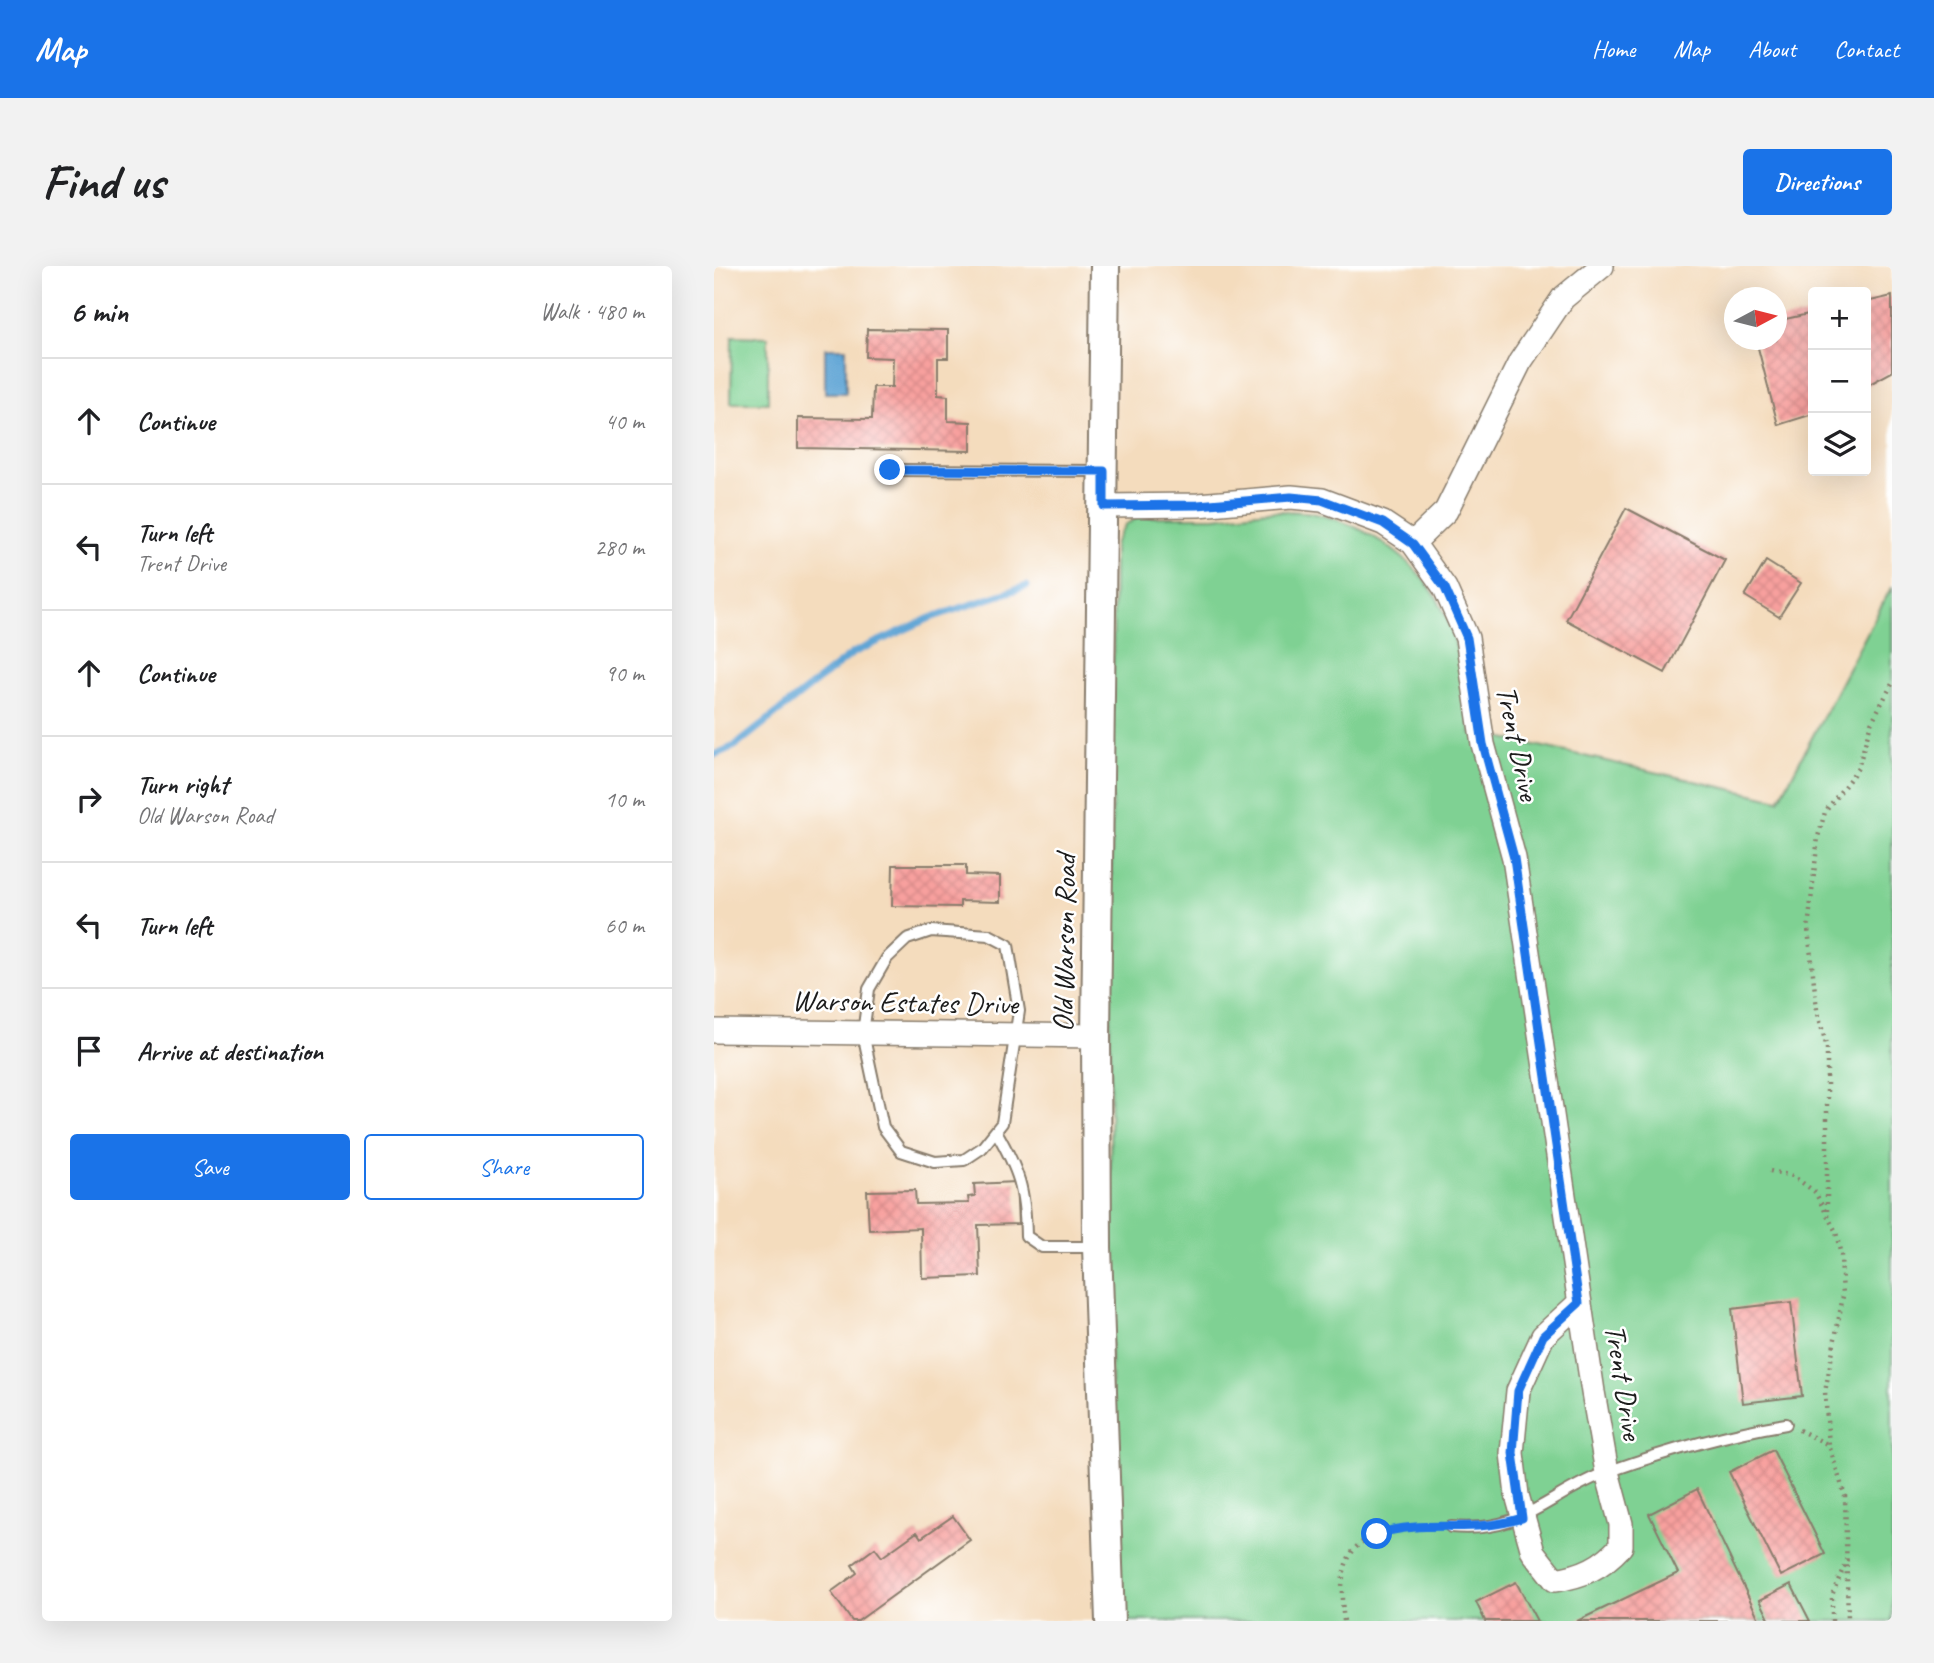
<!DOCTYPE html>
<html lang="en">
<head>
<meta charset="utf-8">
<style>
	body { margin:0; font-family:Caveat,sans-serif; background:#f2f2f2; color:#202124 }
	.controls { position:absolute; right:21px; top:21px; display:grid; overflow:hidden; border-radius:7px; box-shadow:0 7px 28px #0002 }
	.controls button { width:63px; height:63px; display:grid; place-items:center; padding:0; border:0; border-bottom:2px solid #e0e0e0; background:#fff; color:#202124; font:35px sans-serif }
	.compass { position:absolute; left:1010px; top:21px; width:63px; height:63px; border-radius:50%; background:#fff; box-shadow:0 7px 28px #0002; rotate:83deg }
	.stop { position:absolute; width:21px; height:21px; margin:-16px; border:5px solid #1a73e8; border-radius:50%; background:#fff }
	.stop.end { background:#1a73e8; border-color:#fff; box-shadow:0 2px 7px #0008 }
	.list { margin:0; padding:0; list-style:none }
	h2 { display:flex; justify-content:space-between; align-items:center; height:91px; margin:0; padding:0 28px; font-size:30px }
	h2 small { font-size:23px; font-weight:400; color:#757577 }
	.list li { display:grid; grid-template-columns:46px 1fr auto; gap:21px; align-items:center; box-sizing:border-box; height:126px; padding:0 28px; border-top:2px solid #e0e0e0 }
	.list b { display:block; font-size:26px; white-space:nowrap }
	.list p { margin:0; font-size:23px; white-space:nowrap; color:#757577 }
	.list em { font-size:23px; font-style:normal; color:#757577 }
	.actions { display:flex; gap:14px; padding:21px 28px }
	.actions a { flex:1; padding:16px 0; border:2px solid #1a73e8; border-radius:7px; text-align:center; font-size:24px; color:#1a73e8 }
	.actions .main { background:#1a73e8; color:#fff }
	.icon { flex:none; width:38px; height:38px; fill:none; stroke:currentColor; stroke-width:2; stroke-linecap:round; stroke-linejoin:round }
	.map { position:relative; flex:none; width:1178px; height:1355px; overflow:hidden; border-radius:7px }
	header { display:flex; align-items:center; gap:42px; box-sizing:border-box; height:98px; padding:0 35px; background:#1a73e8; color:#fff }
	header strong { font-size:33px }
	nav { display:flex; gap:38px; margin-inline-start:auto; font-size:24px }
	.intro { display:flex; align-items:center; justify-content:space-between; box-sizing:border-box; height:168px; padding:0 42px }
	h1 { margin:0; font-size:49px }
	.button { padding:18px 32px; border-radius:7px; background:#1a73e8; color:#fff; font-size:24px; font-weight:700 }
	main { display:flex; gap:42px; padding:0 42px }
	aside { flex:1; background:#fff; border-radius:7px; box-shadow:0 7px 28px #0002 }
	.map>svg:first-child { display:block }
	.grass { fill:#7fd193; stroke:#4e7658; stroke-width:2 }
	.water { fill:#60a5d5; stroke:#3e6078; stroke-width:2 }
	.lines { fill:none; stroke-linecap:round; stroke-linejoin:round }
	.stream { stroke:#60a5d5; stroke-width:7 }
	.building { fill:url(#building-cross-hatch) }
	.service-casing { stroke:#887c6c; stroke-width:14 }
	.minor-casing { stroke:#887c6c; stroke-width:26 }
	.tertiary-casing { stroke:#887c6c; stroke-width:32 }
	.path { stroke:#887c6c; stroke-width:4.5; stroke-dasharray:2 5; stroke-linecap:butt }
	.service { stroke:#fff; stroke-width:10 }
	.minor { stroke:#fff; stroke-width:23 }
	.tertiary { stroke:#fff; stroke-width:28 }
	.route { stroke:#1a73e8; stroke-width:9 }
	.labels { text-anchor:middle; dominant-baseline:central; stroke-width:5; stroke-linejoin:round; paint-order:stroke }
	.street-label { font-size:30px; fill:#1c1c1c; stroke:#fff }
</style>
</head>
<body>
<header>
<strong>Map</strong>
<nav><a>Home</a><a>Map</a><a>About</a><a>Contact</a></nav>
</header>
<div class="intro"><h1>Find us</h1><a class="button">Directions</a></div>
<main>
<aside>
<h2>6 min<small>Walk · 480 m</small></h2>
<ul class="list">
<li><svg class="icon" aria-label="ahead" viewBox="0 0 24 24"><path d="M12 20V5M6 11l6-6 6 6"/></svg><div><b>Continue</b></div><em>40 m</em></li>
<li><svg class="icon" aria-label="left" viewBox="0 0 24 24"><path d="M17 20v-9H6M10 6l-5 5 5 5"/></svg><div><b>Turn left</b><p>Trent Drive</p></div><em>280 m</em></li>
<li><svg class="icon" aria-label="ahead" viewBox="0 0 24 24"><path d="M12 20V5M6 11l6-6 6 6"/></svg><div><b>Continue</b></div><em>90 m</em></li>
<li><svg class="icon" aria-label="right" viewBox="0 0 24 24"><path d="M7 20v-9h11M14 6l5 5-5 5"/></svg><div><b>Turn right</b><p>Old Warson Road</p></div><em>10 m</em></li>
<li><svg class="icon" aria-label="left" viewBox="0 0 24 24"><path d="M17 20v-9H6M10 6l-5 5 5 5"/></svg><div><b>Turn left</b></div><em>60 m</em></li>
<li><svg class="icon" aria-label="arrive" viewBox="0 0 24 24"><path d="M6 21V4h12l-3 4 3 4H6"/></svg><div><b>Arrive at destination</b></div></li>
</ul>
<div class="actions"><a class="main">Save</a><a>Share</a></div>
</aside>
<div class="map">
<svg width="1178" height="1355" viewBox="0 0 1178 1355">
	<defs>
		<pattern id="building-cross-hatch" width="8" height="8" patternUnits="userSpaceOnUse" patternTransform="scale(1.75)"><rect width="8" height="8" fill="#f8a09e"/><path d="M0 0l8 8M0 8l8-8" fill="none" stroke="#d48988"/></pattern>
	</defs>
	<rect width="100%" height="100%" fill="#fff"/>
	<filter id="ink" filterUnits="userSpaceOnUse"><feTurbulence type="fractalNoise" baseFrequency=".0143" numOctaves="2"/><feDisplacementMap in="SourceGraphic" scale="14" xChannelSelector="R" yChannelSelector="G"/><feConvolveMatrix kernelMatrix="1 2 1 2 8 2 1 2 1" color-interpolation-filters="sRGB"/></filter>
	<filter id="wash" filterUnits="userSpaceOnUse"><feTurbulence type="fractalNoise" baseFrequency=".00686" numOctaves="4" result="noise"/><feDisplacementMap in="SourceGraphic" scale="28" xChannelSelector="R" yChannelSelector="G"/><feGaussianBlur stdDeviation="1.57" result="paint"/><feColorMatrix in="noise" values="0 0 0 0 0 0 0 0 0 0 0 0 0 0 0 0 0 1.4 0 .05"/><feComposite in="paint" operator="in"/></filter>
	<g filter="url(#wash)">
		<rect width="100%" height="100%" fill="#f4dcbd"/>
		<!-- grass -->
		<path class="grass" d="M 18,70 L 54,71 L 54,137 L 17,137 Z
			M 553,245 C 569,246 587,244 602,248 C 654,259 708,297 730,346 C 747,383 750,427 757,467 L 781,470 L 1065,534 L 1178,320 L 1178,1355 L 409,1355 L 397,1173 L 396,773 L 400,278 L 411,259 L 425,251 L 501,251 Z"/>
		<!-- water -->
		<path class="water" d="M 111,82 L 132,82 L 132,127 L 111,127 Z"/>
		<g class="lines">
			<!-- stream -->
			<path class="stream" d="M 0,489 L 21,480 L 139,387 L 216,352 L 313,320"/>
		</g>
		<g id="blocks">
			<!-- building -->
			<path class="building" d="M 1178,30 L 1178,106 L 1152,120 L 1152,36 Z
				M 1099,47 L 1099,148 L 1064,159 L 1042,74 L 1062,74 L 1062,55 Z
				M 153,63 L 234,64 L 234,92 L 224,92 L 224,129 L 234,130 L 234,155 L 257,156 L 257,185 L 84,182 L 84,152 L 158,153 L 159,121 L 178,121 L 179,92 L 152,91 Z
				M 912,242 L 1011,294 L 951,407 L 852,354 Z
				M 1052,295 L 1087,317 L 1065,351 L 1031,330 Z
				M 179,599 L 252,599 L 252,609 L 286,610 L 286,636 L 246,635 L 246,641 L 178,640 Z
				M 302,916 L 304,958 L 264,959 L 266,1010 L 208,1012 L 207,962 L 155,964 L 153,925 L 201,924 L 202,938 L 255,937 L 254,931 L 261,930 L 260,918 Z
				M 1077,1036 L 1088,1130 L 1029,1137 L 1018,1043 Z
				M 1059,1184 L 1111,1288 L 1067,1310 L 1015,1206 Z
				M 983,1223 L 1046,1355 L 863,1355 L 964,1307 L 935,1248 Z
				M 239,1250 L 256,1274 L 144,1355 L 138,1355 L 117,1326 L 143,1307 L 138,1299 L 161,1282 L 168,1291 L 203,1266 L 207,1272 Z
				M 802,1316 L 823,1355 L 771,1355 L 762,1336 Z
				M 1077,1318 L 1096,1355 L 1056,1355 L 1046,1334 Z"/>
		</g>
	</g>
	<g filter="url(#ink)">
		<use href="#blocks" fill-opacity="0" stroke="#887c6c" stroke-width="2"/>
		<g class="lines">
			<!-- service casing -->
			<g class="service-casing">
				<path id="service" d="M 176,204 L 387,205
					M 217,665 L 275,669 L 294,679 L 305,745 L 288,857 L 268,882 L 250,894 L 221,896 L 187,885 L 169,861 L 149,767 L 155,723 L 173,692 L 193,673 Z
					M 282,865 C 305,905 311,923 312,970 L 328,981 L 383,981
					M 737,1261 C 811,1268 834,1227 896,1205 C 953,1185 1012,1168 1072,1158"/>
			</g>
			<!-- minor casing -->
			<g class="minor-casing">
				<path id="minor" d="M 390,240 L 484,239 L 577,231 L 608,234 L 669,257 L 699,277
					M 0,765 L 382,770
					M 865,1037 L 829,1070 L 804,1125 L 798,1187 L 803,1229 L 819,1286 L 841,1314 C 869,1310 888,1301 907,1280 L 907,1258 L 893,1206 L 879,1126 L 800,592 L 769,478 L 753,372 L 731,322 L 699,277 L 732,245 L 806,96 L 849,32 L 888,0"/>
			</g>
			<!-- tertiary casing -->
			<g class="tertiary-casing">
				<path id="tertiary" d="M 391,0 L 382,770 L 383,981 L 396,1355"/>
			</g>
			<!-- path -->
			<path class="path" d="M 1056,905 L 1079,910 L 1101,926 L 1122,966 L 1127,990 L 1129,1030 L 1111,1126 L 1115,1179 L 1131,1230 L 1134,1355
				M 1113,945 L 1113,782 L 1103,744 L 1094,663 L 1104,571 L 1111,546 L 1144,502 L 1157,457 L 1178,418
				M 1085,1164 L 1115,1179
				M 630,1355 C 619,1274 651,1263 723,1260
				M 1118,1355 L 1118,1329 L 1134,1291"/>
			<!-- service -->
			<use href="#service" class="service"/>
			<!-- minor -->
			<use href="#minor" class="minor"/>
			<!-- tertiary -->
			<use href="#tertiary" class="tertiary"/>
		</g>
	</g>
	<g class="lines" filter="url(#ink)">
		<!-- route -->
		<path class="route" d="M 176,204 L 390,205 L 390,240 L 484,239 L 577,231 L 608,234 L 669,257 L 699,278 L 731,322 L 753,372 L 769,478 L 800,592 L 865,1037 L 829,1070 L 804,1125 L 799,1187 L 808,1252 C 756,1269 713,1252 663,1268"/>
	</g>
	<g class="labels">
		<!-- street labels -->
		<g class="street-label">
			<text transform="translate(804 477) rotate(78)">Trent Drive</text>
			<text transform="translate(350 677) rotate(-89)">Old Warson Road</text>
			<text transform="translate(191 736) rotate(1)">Warson Estates Drive</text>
			<text transform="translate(910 1116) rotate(81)">Trent Drive</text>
		</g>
	</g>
</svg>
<div class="controls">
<button>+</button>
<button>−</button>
<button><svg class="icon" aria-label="layers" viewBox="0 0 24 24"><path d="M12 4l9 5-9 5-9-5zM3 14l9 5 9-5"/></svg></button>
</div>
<svg class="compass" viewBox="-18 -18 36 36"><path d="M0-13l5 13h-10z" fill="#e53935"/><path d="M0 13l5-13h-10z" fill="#757577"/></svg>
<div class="stop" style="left:663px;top:1268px"></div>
<div class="stop end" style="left:176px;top:204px"></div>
</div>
</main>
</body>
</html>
